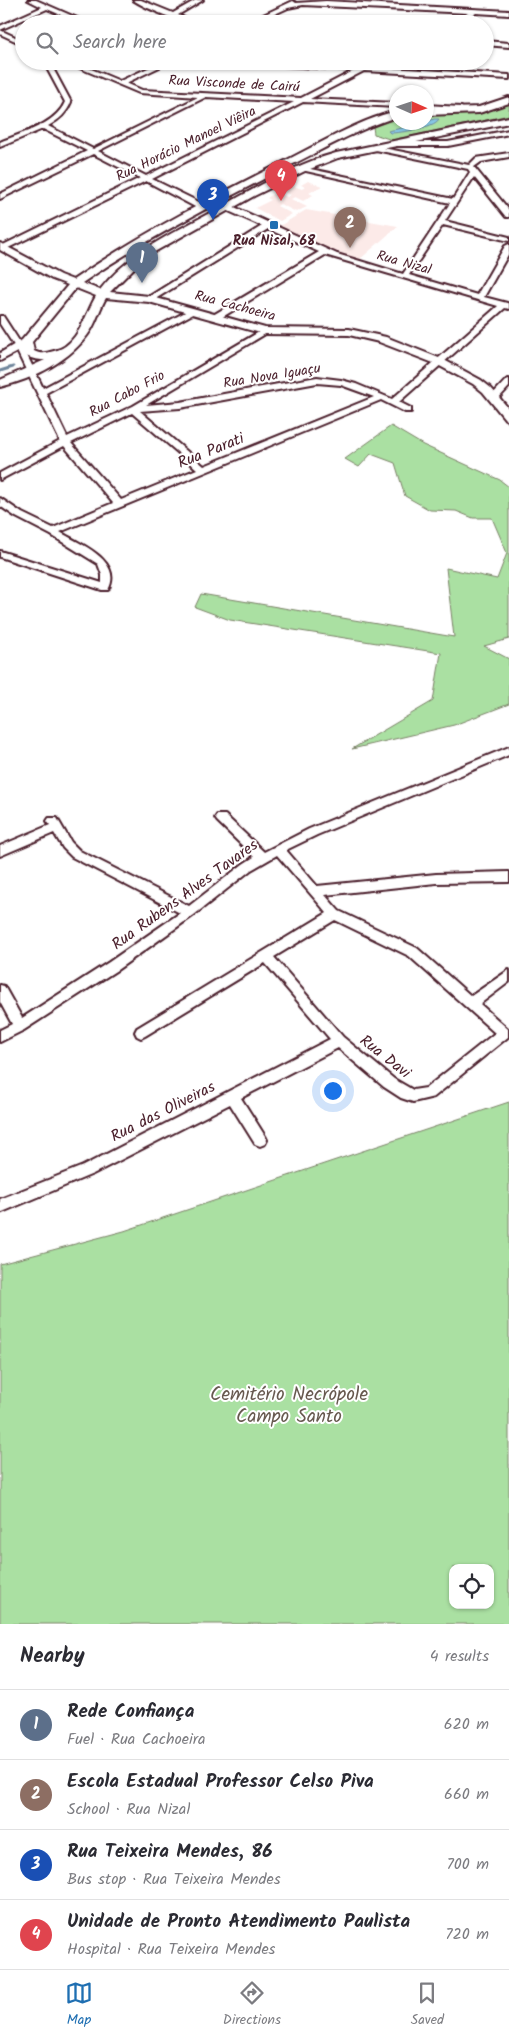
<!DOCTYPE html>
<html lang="en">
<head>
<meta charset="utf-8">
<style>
	body { margin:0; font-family:Kalam,sans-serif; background:#f2f2f3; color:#2b2b33 }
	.controls { position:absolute; right:15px; bottom:15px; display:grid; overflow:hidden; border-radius:10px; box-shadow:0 1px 4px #0004 }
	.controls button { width:45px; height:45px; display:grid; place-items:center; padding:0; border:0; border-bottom:1px solid #e1e1e2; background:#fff; color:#2b2b33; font:25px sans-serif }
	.compass { position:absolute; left:389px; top:85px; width:45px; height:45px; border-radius:50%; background:#fff; box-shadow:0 1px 4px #0004; rotate:93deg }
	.you { position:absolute; left:332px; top:1090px; width:18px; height:18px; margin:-12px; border:4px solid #fff; border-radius:50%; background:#1a73e8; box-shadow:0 0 0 8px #1a73e833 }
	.badge { display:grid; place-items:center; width:32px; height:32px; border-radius:50%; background:#1f6fb2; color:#fff; font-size:16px; font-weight:700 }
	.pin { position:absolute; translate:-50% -41px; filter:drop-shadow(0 1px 2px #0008) }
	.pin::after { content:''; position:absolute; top:26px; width:18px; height:15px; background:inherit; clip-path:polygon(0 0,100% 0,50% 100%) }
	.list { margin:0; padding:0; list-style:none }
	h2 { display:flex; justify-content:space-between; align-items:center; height:65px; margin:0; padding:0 20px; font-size:21px }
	h2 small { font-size:16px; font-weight:400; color:#7c7c81 }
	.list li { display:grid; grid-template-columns:32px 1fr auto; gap:15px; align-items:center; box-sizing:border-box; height:70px; padding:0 20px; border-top:1px solid #e1e1e2 }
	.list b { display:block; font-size:19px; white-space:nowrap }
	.list p { margin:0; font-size:16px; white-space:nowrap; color:#7c7c81 }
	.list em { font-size:16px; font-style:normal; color:#7c7c81 }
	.icon { flex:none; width:28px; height:28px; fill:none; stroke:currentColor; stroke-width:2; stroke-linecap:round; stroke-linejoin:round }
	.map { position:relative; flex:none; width:509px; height:1624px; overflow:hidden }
	.search { position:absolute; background:#fff; box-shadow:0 1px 4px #0004; left:15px; right:15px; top:15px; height:55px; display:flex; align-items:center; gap:12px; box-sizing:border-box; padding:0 18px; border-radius:28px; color:#7c7c81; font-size:19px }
	.sheet { height:345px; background:#fff }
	nav { display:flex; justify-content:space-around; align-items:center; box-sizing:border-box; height:70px; border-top:1px solid #e1e1e2; background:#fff; font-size:14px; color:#7c7c81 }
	nav a { display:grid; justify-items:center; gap:2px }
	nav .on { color:#1f6fb2 }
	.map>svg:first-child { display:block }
	.built { fill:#fceae8 }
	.green { fill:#aae0a2; stroke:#7a8066; fill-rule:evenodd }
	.water { fill:#87cae8; stroke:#6f869c }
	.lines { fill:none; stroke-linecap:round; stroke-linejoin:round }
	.stream { stroke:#6f869c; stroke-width:3 }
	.street-casing { stroke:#4a1f2b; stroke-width:4 }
	.secondary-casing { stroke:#4a1f2b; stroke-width:4 }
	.street { fill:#fff; fill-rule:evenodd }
	.secondary { fill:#fff; fill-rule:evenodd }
	.poi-dot { fill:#1f6fb2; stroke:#fff; stroke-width:2 }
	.labels { text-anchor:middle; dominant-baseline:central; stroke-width:4; stroke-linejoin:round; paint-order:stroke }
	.far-street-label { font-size:14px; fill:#4a1f2b; stroke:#fff }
	.far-poi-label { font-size:14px; font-weight:bold; fill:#4a1f2b; stroke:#fff }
	.street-label { font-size:16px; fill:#4a1f2b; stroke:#fff }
	.near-park-label { font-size:19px; fill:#67594f; stroke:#fff }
</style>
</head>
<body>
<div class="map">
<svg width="509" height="1624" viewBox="0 0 509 1624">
	<rect width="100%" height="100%" fill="#fff"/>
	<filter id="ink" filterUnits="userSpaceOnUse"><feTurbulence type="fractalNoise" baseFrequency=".02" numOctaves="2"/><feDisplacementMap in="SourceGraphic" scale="10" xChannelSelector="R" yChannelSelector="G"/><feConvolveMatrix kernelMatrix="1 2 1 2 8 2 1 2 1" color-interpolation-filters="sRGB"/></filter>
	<g filter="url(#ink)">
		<!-- built -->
		<path class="built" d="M 308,181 L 322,186 L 309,193 L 313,195 L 303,201 L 295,197 L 291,199 L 307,207 L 296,212 L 280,204 L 277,206 L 292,214 L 280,221 L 255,208 L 271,200 L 267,198 L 276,192 L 287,197 L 291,195 L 278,189 L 288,184 L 302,189 L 305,187 L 301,185 Z
			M 306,210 L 398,226 L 358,261 L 278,227 Z"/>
		<!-- green -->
		<path class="green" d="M 509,103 L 509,115 L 392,140 L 374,134 L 373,127 L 396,119 L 396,122 L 426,122 L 427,114 C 458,115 480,117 509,103 Z
			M 391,426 L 423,445 L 500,480 L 509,487 L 509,639 L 484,646 L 509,659 L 509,704 L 454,725 L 352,749 L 433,701 L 441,653 L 230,620 L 195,607 L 201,594 L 454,637 L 446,568 L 497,579 L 507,553 L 492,518 L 473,518 L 456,511 L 430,510 L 405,496 L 395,463 L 371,454 L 359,467 L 345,459 Z
			M 509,1102 L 509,1624 L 0,1624 L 0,1264 L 124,1231 ZM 453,1568 L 490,1568 L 490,1605 L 453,1605 Z"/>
		<!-- water -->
		<path class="water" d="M 434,119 L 439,119 C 434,128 400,133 390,133 L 388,131 L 402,128 L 412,123 L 426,122 Z"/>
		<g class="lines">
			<!-- stream -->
			<path class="stream" d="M 0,371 L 13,367"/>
			<!-- street casing -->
			<g class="street-casing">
				<path id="street" d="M 28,0 L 36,0 L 91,24 L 82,24 L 47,9 L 0,30 L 0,26 L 42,7 Z
					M 133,0 L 141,0 L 173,13 L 196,0 L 203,0 L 178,15 L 197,24 C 183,24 145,8 133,0 Z
					M 293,1 L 296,3 L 326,1 L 509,11 L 509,15 L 476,13 L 455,24 L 447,24 L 468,13 L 303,5 L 288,8 L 253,24 L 244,24 Z
					M 0,30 L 24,41 L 24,45 L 0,34 Z
					M 485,41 L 509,43 L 509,47 L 485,45 Z
					M 43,61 L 49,61 L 71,102 C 67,113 59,120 48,126 L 93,149 L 198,97 L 139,93 L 63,61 L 72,61 L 120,81 L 163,61 L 172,61 L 126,83 L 142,90 L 301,98 L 355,70 L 229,63 L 226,61 L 267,61 L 362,67 L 373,61 L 381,61 L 371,67 L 509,75 L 509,79 L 364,71 L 310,99 L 396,103 L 396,107 L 303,102 L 152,179 L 205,205 L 205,209 L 199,209 L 146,181 L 4,250 L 0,248 L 1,246 L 140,178 L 93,154 L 0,199 L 0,194 L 87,151 L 43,129 L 0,147 L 0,142 C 21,133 55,125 65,102 ZM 206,97 L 294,102 L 146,176 L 98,151 Z
					M 426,105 L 461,107 L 464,109 L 461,111 L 426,109 Z
					M 509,130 L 509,134 L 448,146 L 391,146 L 388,144 L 391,142 L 448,142 Z
					M 373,146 L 469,165 L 476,158 L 509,153 L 509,157 L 481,162 L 474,167 L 509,210 L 509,217 L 506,217 L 474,177 L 445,221 L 509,237 L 509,241 L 443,225 L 409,275 L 477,295 L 505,246 L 509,244 L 509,253 L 484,297 L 507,303 L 509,304 L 509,309 L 505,308 L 399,402 L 411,408 L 411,412 L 405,412 L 381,400 L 60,532 C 80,544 124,561 108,590 L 102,590 L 0,557 L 0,551 L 102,583 L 102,575 L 98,564 L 51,535 L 16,517 L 0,506 L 0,498 L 22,513 L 53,528 L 113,503 L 64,446 L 0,480 L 0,473 L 60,441 L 15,347 L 0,324 L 0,316 L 3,316 L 23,347 L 43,388 L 191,309 L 198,311 L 46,393 L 67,437 L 133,406 L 264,329 L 267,329 L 267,333 L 146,405 L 180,402 L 317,377 L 341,380 L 356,384 L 392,399 L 498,306 L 325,255 L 219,319 L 213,319 L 213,315 L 319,252 L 268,229 L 152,301 L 145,299 L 262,226 L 224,209 L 219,201 L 223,192 L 226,192 L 230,194 L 227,201 L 230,205 L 337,254 L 403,274 L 450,203 L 297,169 L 301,167 L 453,199 L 470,172 L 468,169 L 371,149 L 369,148 ZM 317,383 L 341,385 L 374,397 L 204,466 L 140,411 L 180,408 ZM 132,413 L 197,469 L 121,500 L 71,443 Z
					M 509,379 L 509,387 L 497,400 L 491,400 L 491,396 L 506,380 Z
					M 509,747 L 509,755 L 317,835 L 286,850 L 317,886 L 436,874 L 509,872 L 509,882 L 436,883 L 325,895 L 339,911 L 417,948 L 471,996 L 509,970 L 509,982 L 480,1004 L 508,1029 L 508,1037 L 434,1097 L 413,1102 L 401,1098 L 384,1087 L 338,1048 L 241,1098 L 265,1136 L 267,1140 L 265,1144 L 260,1146 L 255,1144 L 230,1104 L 93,1174 L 0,1213 L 0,1199 L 83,1166 L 330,1039 L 265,963 L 145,1036 L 141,1038 L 137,1036 L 135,1032 L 137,1028 L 327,913 L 277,855 L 251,870 L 194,915 L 117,970 L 24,1030 L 0,1042 L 0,1030 L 12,1024 L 0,1002 L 0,985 L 4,986 L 22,1018 L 109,962 L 180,913 L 72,857 L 63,848 L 54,833 L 0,856 L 0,846 L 50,825 L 47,821 L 49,818 L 57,818 L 71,842 L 80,851 L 189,906 L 243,864 L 254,857 L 217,821 L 215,818 L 217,815 L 225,815 L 264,852 L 309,829 ZM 335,920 L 409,956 L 495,1033 L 426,1088 L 413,1090 L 394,1079 L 343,1037 L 274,957 Z"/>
			</g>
			<!-- secondary casing -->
			<g class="secondary-casing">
				<path id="secondary" d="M 509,97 L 509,103 L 479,113 L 426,115 L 426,109 L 479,107 Z
					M 396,111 L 396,117 C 358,129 322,150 285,168 C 216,203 146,239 82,283 L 100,290 C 130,251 177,231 219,208 C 256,188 295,164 336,153 L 509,117 L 509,123 L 338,158 L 305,171 L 254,196 L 156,251 L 137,265 L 110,292 L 149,296 L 265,328 L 349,329 L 386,337 L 444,360 L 481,380 L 491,388 L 509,409 L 509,421 L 505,419 L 483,392 L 473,384 L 436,364 L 379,342 L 349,335 L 264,334 L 149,302 L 106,298 C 100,308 97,320 91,330 C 72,360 34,379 0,387 L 0,380 L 45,360 C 36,360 25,358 21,350 L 0,361 L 0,353 L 22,340 L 68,285 L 52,279 L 0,250 L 0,243 L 60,275 L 73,280 C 140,234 213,197 285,161 C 321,143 357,121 396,111 ZM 76,288 L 96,296 C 85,315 78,346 54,351 C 47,353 41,355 34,351 L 32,342 Z"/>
			</g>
			<!-- street -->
			<use href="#street" class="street"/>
			<!-- secondary -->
			<use href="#secondary" class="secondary"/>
		</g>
	</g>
	<!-- markers -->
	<rect class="poi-dot" x="269" y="220" width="10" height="10" rx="2.5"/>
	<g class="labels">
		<!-- far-street labels -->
		<g class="far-street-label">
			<text transform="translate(234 84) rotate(3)">Rua Visconde de Cairú</text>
			<text transform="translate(186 144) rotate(-26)">Rua Horácio Manoel Viêira</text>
			<text transform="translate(404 263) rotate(16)">Rua Nizal</text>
			<text transform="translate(235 306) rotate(15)">Rua Cachoeira</text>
			<text transform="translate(272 376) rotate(-9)">Rua Nova Iguaçu</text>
			<text transform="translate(127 394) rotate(-28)">Rua Cabo Frio</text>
		</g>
		<!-- far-poi labels -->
		<g class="far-poi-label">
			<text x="274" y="241">Rua Nisal, 68</text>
		</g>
		<!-- street labels -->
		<g class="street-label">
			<text transform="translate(211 451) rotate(-22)">Rua Parati</text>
			<text transform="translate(185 895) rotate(-36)">Rua Rubens Alves Tavares</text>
			<text transform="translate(385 1057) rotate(38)">Rua Davi</text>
			<text transform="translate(163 1112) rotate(-27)">Rua das Oliveiras</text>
		</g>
		<!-- near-park labels -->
		<g class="near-park-label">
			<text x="289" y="1395">Cemitério Necrópole<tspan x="289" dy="22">Campo Santo</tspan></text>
		</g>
	</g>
</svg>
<div class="controls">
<button><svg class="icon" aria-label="locate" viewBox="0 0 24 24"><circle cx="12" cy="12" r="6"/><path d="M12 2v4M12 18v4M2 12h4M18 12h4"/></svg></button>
</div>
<svg class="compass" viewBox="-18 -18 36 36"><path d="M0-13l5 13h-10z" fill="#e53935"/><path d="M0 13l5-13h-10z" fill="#7c7c81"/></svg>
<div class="you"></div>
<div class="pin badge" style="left:142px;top:283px;background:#5c6f8a">1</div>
<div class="pin badge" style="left:350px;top:248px;background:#8d6e63">2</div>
<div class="pin badge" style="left:213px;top:220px;background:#1a4fb4">3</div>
<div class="pin badge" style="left:281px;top:201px;background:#e0444e">4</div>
<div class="search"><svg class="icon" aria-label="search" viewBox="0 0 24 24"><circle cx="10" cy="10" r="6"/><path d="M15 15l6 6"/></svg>Search here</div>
</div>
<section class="sheet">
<h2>Nearby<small>4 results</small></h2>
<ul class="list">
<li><span class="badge" style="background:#5c6f8a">1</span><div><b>Rede Confiança</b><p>Fuel · Rua Cachoeira</p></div><em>620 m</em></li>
<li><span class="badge" style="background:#8d6e63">2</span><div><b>Escola Estadual Professor Celso Piva</b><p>School · Rua Nizal</p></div><em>660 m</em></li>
<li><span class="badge" style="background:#1a4fb4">3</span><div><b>Rua Teixeira Mendes, 86</b><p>Bus stop · Rua Teixeira Mendes</p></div><em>700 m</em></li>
<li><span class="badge" style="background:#e0444e">4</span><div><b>Unidade de Pronto Atendimento Paulista</b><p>Hospital · Rua Teixeira Mendes</p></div><em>720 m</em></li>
</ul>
</section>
<nav>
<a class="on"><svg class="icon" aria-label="map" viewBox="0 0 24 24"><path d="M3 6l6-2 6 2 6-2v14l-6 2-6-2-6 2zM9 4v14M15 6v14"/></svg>Map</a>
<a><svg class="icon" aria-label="directions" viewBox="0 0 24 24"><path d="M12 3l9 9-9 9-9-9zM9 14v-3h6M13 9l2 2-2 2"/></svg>Directions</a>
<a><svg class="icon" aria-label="saved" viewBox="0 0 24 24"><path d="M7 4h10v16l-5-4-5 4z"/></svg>Saved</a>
</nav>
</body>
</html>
